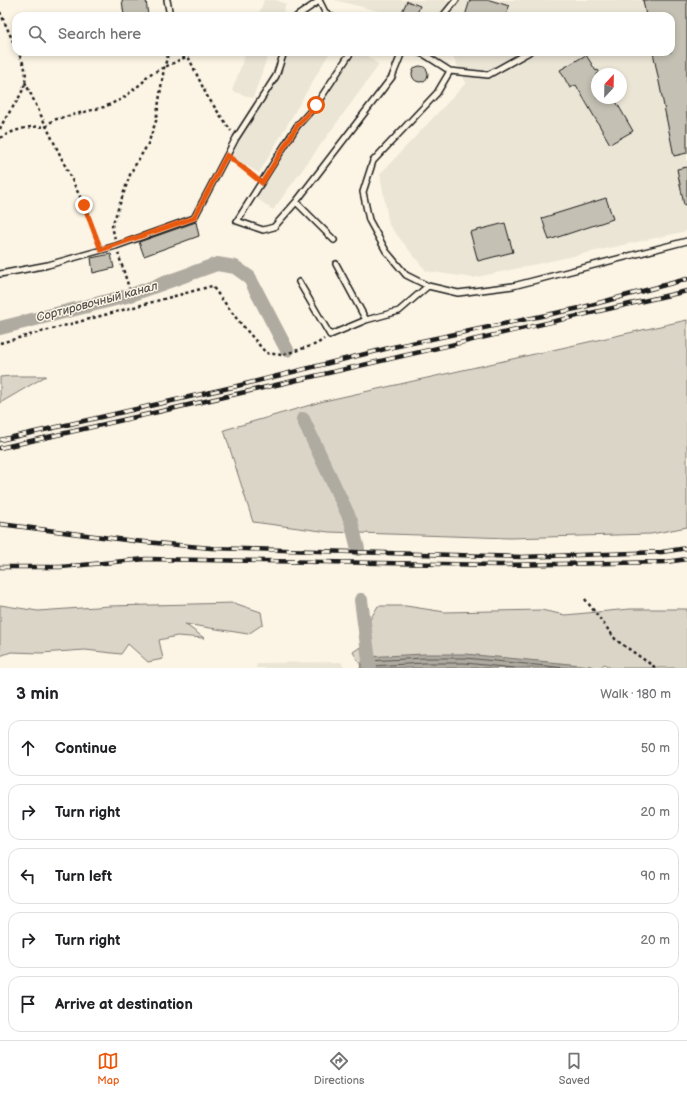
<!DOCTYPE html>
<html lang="en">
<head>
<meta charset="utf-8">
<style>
	body { margin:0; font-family:"Balsamiq Sans",sans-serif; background:#f6f6f6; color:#202124 }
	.compass { position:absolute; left:591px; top:68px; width:36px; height:36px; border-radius:50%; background:#fff; box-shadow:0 2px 6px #0003; rotate:22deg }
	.stop { position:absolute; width:12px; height:12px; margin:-9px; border:3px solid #ea580c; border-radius:50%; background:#fff }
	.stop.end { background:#ea580c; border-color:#fff; box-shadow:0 1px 4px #0008 }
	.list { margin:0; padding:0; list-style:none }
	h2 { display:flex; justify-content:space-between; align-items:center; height:52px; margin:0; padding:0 16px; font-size:17px }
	h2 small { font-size:13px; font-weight:400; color:#757577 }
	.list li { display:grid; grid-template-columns:26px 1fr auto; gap:12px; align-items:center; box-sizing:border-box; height:56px; margin:0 8px 8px; padding:0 8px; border:1px solid #e0e0e0; border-radius:12px }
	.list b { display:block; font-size:15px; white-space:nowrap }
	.list em { font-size:13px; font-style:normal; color:#757577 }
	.icon { flex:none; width:22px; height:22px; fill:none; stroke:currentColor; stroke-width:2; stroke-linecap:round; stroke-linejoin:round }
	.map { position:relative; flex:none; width:687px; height:668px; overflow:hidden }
	.search { position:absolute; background:#fff; box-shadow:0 2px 6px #0003; left:12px; right:12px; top:12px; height:44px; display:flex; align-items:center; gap:10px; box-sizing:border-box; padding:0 14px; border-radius:12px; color:#757577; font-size:15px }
	.sheet { height:372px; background:#fff }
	nav { display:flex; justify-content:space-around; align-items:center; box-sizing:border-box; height:56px; border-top:1px solid #e0e0e0; background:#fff; font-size:11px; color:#757577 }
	nav a { display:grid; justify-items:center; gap:2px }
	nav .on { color:#ea580c }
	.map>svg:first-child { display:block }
	.built { fill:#ebe5d6; fill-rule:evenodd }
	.green { fill:#dbd5c8; stroke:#7c7872 }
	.water { fill:#b0aba1; stroke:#75726c }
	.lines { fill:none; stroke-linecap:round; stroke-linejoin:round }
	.shore { stroke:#575551; stroke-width:1 }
	.canal { stroke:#b0aba1; stroke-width:14 }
	.building { fill:#c4c0b3; stroke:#1c1c1c }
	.lane-casing { stroke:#1c1c1c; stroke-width:8 }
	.path { stroke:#1c1c1c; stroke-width:2.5; stroke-dasharray:3 3; stroke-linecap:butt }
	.lane { stroke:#fcf5e5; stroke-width:5 }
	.rail-casing { stroke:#1c1c1c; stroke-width:4.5 }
	.rail { stroke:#fcf5e5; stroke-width:3; stroke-dasharray:9; stroke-linecap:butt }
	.route { stroke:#ea580c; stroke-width:5 }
	.labels { text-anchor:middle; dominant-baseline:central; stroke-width:3; stroke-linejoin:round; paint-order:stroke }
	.water-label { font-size:12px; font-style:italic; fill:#575551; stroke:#fcf5e5 }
</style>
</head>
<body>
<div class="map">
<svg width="687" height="668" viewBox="0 0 687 668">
	<rect width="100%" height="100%" fill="#fcf5e5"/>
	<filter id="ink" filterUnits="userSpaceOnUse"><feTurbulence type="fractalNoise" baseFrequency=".025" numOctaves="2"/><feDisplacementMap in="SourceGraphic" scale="8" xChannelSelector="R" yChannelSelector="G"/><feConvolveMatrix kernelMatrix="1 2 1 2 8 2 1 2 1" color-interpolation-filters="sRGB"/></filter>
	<g filter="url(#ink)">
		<!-- built -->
		<path class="built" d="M 264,0 L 276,0 L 286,4 L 282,16 L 258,16 Z
			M 334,0 L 687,0 L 687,231 L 473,278 L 426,271 L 389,225 L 380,174 L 466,83 L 451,52 L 671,52 L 671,16 L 398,16 ZM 597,74 L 621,74 L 621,98 L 597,98 Z
			M 246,52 L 269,52 L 253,98 L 232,91 Z
			M 286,52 L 330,52 L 259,173 L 226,154 Z
			M 354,52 L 362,52 L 379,65 L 273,210 L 251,194 Z
			M 341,662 L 344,668 L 256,668 L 257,663 Z"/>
		<!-- green -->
		<path class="green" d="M 687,320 L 687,527 L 651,534 L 510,538 L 329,532 L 253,522 L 224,430 L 324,401 Z
			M 11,376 L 46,376 L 0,403 L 0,377 Z
			M 234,603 L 261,612 L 263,624 L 248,634 L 185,624 L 204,638 L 177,636 L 159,640 L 163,659 L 148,662 L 128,644 L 121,654 L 85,650 L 41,653 L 11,652 L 0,656 L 0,605 L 38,611 L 110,606 Z
			M 378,606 L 406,606 L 445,612 L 541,610 L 565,615 L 630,609 L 687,609 L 687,668 L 611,668 L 604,664 L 600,668 L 362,668 L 353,652 L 366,643 C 364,626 370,620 378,606 Z"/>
		<!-- water -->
		<path class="water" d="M 424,654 L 465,654 L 591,666 L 594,668 L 360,668 L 364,657 Z"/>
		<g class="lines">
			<!-- shore -->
			<path class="shore" d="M 364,668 L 368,661 L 424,658 L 465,658 L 566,668
				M 370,668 L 372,666 L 424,663 L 465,663 L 514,668"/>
			<!-- canal -->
			<path class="canal" d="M 0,328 L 131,295 L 217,264 L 235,267 L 249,277 L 287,350
				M 303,419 L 351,521 L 358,549
				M 361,600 L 370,668"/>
		</g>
		<!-- building -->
		<path class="building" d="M 122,0 L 146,0 L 148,16 L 124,16 Z
			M 470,0 L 490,0 L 509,6 L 506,16 L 465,16 Z
			M 643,0 L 687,0 L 687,153 L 674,156 L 653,52 L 671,52 L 671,16 L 646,16 Z
			M 407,1 L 420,6 L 416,16 L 411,16 L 402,12 Z
			M 586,55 L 596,71 L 598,70 L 600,74 L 597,74 L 597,98 L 614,98 L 633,131 L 610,144 L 576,85 L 570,88 L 560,70 Z
			M412 74a8 8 0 1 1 16 0a8 8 0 1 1-16 0Z
			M 687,167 L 687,204 L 684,205 L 677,169 Z
			M 606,198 L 613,219 L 549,240 L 542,218 Z
			M 196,222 L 199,236 L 144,256 L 139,242 Z
			M 505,223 L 513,252 L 478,261 L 470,232 Z
			M 111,254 L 114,268 L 93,273 L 91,258 Z"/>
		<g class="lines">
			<!-- lane casing -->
			<g class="lane-casing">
				<path id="lane" d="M 167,0 L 170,16
					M 319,0 L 325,12 L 331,16
					M 297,16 L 319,1
					M 443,16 L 456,0
					M 351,52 L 316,105 L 297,126 L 237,221 L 263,230 L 274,227 L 296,202 L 392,77 L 402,52
					M 418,52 L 425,55 L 450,71 L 437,93 L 373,161 L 363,192 L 369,220 L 386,251 L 406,275 L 428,286 L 458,293 L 513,286 L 687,241
					M 450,71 L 488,75 L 529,52
					M 296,202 L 334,240
					M 336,264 L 366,320
					M 0,274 L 48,265 L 116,246 L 194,218 L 236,138 L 276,76 L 284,52
					M 299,282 L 330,335 L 366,320 L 399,311 L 428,286"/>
			</g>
			<!-- path -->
			<path class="path" d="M 0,12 L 16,48
				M 186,52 L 207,96 L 231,131
				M 25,82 L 84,205 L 99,244
				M 0,129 C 8,109 30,92 25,69 C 24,64 20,57 18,52
				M 0,138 C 13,130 31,125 46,127 L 53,120 L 104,107 L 122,99 L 143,82 L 148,75 L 188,56
				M 234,160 L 255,177
				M 115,239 L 112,226 L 131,172 L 148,144 L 156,121 L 164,68 L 169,52
				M 118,253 L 129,288
				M 0,343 L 212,286 L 237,319 L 266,353 L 282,355 L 317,344 L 324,339
				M 585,599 L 616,640 L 656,668"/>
			<!-- lane -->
			<use href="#lane" class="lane"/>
			<!-- rail casing -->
			<g class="rail-casing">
				<path id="rail" d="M 0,440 L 233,387 L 393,347 L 580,308 L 687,279
					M 0,448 L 687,291
					M 0,524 L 134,541 L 211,548 L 522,557 L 662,552 L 687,548
					M 0,567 L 61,567 L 146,559 L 500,565 L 666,562 L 687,559"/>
			</g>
			<!-- rail -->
			<use href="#rail" class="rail"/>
		</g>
	</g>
	<g class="lines" filter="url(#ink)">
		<!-- route -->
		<path class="route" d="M 84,205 L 101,250 L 194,218 L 227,155 L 262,183 L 297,126 L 316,105"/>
	</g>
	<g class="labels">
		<!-- water labels -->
		<g class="water-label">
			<text transform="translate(97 302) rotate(-15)">Сортировочный канал</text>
		</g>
	</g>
</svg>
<svg class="compass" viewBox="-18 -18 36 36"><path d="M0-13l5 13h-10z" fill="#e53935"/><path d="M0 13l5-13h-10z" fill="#757577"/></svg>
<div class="stop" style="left:316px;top:105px"></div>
<div class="stop end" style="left:84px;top:205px"></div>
<div class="search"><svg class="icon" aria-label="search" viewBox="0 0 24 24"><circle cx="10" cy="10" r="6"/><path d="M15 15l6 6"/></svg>Search here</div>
</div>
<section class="sheet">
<h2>3 min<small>Walk · 180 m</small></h2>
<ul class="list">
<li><svg class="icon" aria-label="ahead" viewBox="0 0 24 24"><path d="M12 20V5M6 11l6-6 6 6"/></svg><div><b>Continue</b></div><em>50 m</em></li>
<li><svg class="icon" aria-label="right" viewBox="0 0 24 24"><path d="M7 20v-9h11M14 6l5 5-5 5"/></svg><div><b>Turn right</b></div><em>20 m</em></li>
<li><svg class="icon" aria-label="left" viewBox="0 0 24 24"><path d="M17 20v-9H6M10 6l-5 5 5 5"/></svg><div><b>Turn left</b></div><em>90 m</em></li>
<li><svg class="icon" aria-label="right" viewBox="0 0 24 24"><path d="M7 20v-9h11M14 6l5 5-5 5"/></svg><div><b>Turn right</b></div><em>20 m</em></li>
<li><svg class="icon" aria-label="arrive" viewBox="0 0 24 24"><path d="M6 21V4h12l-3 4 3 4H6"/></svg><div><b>Arrive at destination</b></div></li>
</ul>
</section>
<nav>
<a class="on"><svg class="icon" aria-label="map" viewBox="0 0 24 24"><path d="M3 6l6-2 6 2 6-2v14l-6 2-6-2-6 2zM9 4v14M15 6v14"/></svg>Map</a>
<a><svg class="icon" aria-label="directions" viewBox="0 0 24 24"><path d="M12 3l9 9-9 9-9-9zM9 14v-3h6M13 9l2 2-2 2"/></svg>Directions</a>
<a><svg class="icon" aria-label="saved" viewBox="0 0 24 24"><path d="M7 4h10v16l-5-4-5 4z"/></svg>Saved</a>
</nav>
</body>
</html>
